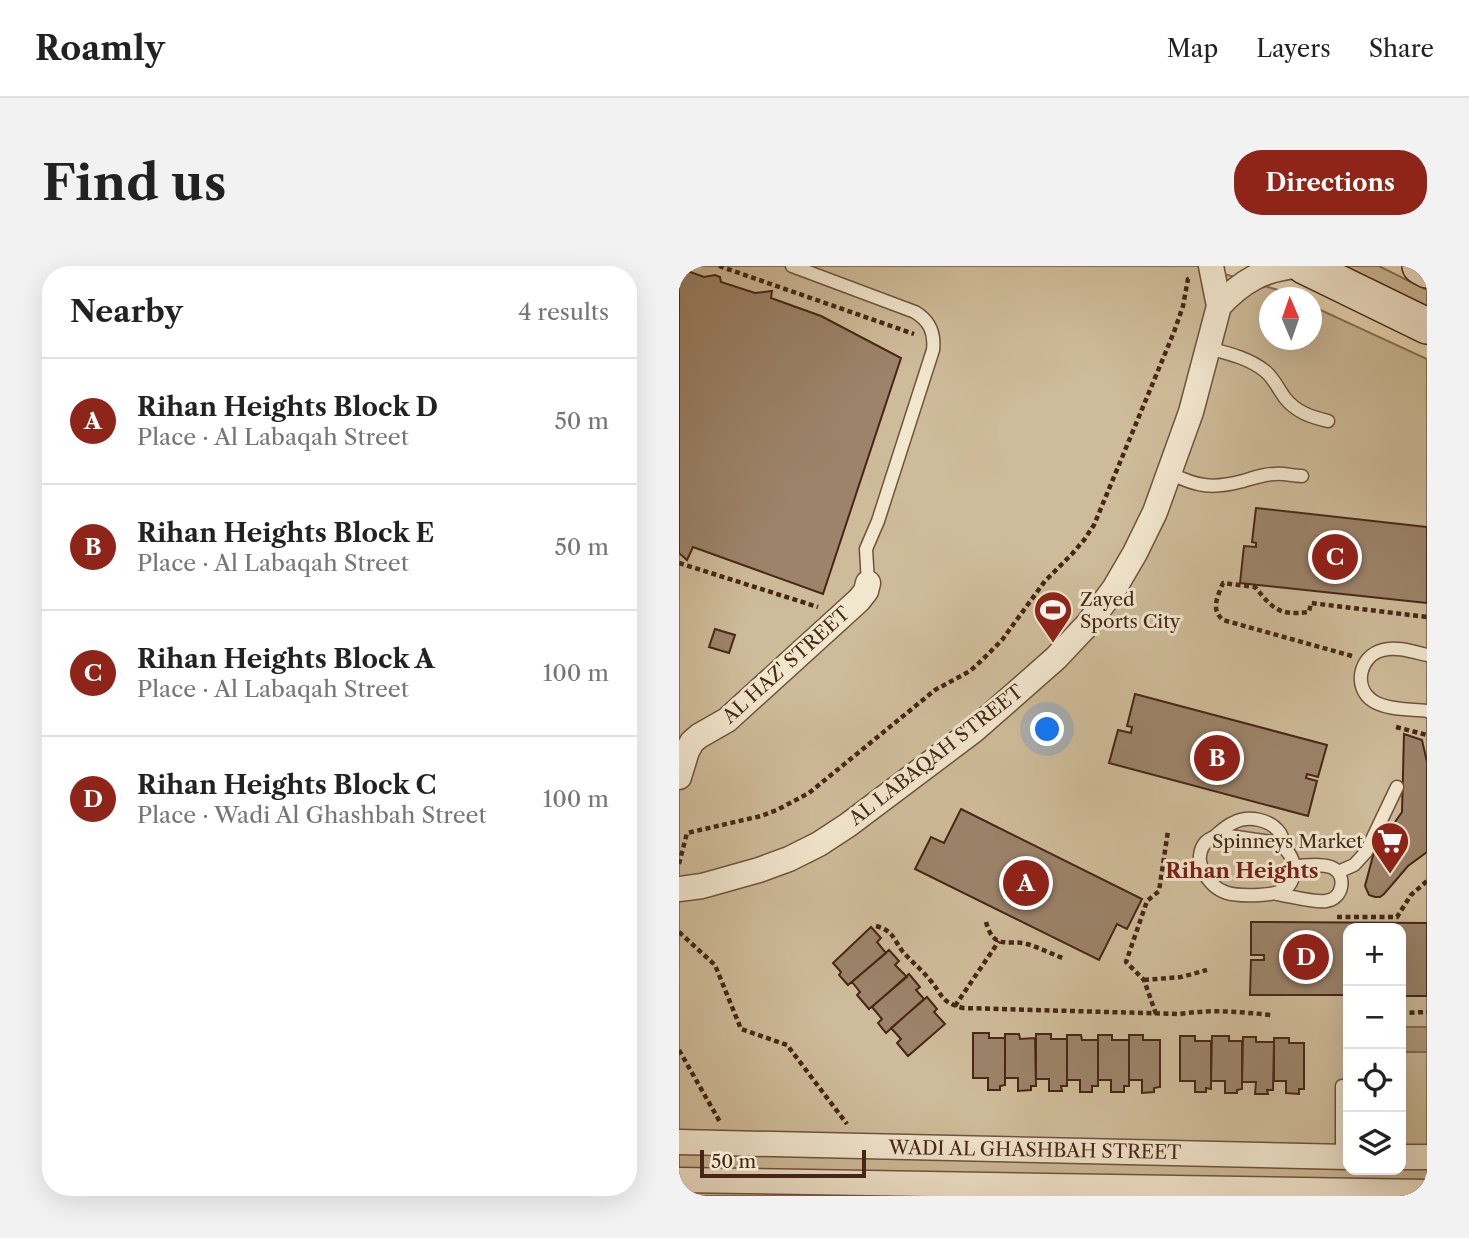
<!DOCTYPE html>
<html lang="en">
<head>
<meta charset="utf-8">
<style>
	body { margin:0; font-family:"Libre Caslon Text",serif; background:#f2f2f2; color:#222 }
	.controls { position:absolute; right:21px; bottom:21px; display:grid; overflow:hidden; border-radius:14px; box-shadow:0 7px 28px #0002 }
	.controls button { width:63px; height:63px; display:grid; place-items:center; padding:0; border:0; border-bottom:2px solid #e0e0e0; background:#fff; color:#222; font:35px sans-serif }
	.compass { position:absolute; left:580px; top:21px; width:63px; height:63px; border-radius:50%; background:#fff; box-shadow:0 7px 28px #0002; rotate:358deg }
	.scale { position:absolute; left:21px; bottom:18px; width:166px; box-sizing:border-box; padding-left:7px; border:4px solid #482617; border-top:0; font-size:19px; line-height:24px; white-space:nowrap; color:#482617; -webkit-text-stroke:5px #f1e6ce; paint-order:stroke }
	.you { position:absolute; left:369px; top:464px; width:24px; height:24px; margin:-18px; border:5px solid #fff; border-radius:50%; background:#1a73e8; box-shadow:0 0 0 10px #1a73e833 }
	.badge { display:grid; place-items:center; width:46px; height:46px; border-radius:50%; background:#8f2418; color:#fff; font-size:23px; font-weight:700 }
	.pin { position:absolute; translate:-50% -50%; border:4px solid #fff; box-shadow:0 2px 7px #0006 }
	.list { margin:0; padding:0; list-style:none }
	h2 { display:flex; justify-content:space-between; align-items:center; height:91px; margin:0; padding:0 28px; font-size:30px }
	h2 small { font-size:23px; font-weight:400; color:#767676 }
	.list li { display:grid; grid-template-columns:46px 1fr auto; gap:21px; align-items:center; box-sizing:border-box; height:126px; padding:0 28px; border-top:2px solid #e0e0e0 }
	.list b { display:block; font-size:26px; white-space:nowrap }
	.list p { margin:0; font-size:23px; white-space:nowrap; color:#767676 }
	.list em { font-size:23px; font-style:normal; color:#767676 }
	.icon { flex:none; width:38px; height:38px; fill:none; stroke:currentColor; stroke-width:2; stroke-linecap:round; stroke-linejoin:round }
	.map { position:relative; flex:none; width:748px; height:930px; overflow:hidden; border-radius:28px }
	header { display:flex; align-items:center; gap:42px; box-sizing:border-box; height:98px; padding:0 35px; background:#fff; border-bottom:2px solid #e0e0e0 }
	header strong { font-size:33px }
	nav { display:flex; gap:38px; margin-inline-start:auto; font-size:24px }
	.intro { display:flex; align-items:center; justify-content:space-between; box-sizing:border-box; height:168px; padding:0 42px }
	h1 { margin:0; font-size:49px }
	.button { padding:18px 32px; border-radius:28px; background:#8f2418; color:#fff; font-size:24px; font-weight:700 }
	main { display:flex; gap:42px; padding:0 42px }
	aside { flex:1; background:#fff; border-radius:28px; box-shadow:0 7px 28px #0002 }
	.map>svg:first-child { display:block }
	.green { fill:#cebb99; stroke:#8b7058; stroke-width:2; fill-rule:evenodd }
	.water { fill:#b39c7f; stroke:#886d55; stroke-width:2 }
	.building { fill:#9c8369; stroke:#482617; stroke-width:2 }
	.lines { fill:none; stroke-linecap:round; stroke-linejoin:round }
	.lane-casing { stroke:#70533e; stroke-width:15 }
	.street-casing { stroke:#70533e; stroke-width:27 }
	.secondary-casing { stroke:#482617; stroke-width:38 }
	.path { stroke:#482617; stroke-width:4.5; stroke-dasharray:5 3.5; stroke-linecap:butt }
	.lane { stroke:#f1e6ce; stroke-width:12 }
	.street { stroke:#f1e6ce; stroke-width:24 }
	.secondary { stroke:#f1e6ce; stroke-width:35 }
	.labels { text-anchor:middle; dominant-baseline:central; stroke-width:6; stroke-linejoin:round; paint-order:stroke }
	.poi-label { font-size:19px; fill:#482617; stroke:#f1e6ce; text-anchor:start }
	.street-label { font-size:19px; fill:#482617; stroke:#f1e6ce }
	.neighbourhood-label { font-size:21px; font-weight:bold; fill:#7a1f14; stroke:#f1e6ce }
</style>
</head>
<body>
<header>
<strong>Roamly</strong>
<nav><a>Map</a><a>Layers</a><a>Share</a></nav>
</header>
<div class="intro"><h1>Find us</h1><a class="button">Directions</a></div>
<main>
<aside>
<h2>Nearby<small>4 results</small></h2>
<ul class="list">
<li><span class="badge">A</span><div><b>Rihan Heights Block D</b><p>Place · Al Labaqah Street</p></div><em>50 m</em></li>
<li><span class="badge">B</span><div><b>Rihan Heights Block E</b><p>Place · Al Labaqah Street</p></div><em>50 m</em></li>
<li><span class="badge">C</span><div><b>Rihan Heights Block A</b><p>Place · Al Labaqah Street</p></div><em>100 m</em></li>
<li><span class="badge">D</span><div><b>Rihan Heights Block C</b><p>Place · Wadi Al Ghashbah Street</p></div><em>100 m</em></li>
</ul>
</aside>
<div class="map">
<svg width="748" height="930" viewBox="0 0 748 930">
	<rect width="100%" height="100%" fill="#ead9b4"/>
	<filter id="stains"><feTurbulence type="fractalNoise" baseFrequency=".00286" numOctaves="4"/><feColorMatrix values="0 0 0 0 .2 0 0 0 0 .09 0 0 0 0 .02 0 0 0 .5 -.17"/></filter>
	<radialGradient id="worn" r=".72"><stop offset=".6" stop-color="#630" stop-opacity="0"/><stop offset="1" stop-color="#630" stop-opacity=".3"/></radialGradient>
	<!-- green -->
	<path class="green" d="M 0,0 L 519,0 L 599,24 L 614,31 L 590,32 L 590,74 L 632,74 L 633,40 L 748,93 L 748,930 L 0,930 ZM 669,662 L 722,662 L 722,904 L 669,904 Z
		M 665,0 L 700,0 L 748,24 L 748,42 Z"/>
	<!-- water -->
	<path class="water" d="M 722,761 L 748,761 L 748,786 L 722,786 Z"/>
	<!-- building -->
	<path class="building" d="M 0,2 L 25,11 L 36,9 L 41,11 L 42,16 L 76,27 L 93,25 L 92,32 L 142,50 L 222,92 L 144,328 L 14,281 L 8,294 L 0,287 Z
		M 577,242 L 748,261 L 748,337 L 561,317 L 565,280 L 577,281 L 577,277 L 573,276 Z
		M 36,363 L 56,369 L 50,387 L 30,381 Z
		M 456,428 L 648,479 L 639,511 L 628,508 L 627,512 L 638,515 L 629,550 L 430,497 L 439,464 L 452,467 L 453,461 L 448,460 Z
		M 725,468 L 743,474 L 748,496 L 748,586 L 729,600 L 705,628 L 701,631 L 696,631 L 690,629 L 686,620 L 695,586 L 723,546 Z
		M 282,543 L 463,633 L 448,663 L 438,658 L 420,694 L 236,603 L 252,571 L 265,577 Z
		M 572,656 L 748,657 L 748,730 L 722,730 L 722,662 L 669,662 L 669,729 L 571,729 L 572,694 L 585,694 L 585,689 L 572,689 Z
		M 192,661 L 202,672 L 198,676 L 207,687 L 169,719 L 160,709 L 162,706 L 154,697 Z
		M 210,684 L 220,695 L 216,699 L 228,711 L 190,743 L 178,729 L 181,726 L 173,716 Z
		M 230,708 L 241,721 L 237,724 L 245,733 L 207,767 L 199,757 L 203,753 L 193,741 Z
		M 248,731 L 258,743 L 255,746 L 266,758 L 229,790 L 218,777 L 222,773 L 212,762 Z
		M 294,767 L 310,767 L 310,772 L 326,772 L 326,819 L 321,820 L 321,824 L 309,824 L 309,812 L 294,812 Z
		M 326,768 L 340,768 L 341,773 L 356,772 L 357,820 L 352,820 L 352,824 L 339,825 L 339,812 L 326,812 Z
		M 357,768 L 372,768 L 372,773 L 388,773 L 388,820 L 382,820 L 383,825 L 370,825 L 370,813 L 357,813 Z
		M 388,769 L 402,769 L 403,774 L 419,774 L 419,820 L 413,820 L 413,826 L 401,826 L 401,814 L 388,814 Z
		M 419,769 L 433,769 L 433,774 L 450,774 L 450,820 L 445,820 L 445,826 L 432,826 L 432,814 L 419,814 Z
		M 450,769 L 464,769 L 464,774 L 481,774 L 481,821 L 475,822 L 475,826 L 463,827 L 463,814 L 450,814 Z
		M 501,770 L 516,770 L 516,775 L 532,775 L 532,823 L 527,822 L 527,826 L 516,826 L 516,815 L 501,815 Z
		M 533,770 L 550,770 L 550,775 L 563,775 L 563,823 L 558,824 L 558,827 L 546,827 L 546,815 L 532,815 Z
		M 564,771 L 577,771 L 577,776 L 595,776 L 594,824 L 588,824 L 589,828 L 576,828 L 577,816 L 563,816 Z
		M 595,772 L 610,772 L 610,777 L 625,777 L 625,823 L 620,823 L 620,828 L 607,827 L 607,815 L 595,815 Z"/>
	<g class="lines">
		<!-- lane casing -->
		<g class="lane-casing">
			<path id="lane" d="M 113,0 L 236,46 C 251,55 256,67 254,84 L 199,255 L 187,283 L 189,317
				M 529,82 C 548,87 570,92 586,105 C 595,112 599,123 606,132 C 617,146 632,151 649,155
				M 491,207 C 518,221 534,223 564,215 C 574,212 585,208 596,208 C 605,207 614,210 623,210
				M 748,389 C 735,386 717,380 704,384 C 681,389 673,421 694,435 C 708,444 732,443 748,445
				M 543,569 L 599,577 C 608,583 615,592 615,604 C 614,626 598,628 580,629 C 555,630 537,630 524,605 C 522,600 520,595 521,590 C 522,577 531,571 543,569 Z
				M 535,571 C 541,566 547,560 554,557 C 569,549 591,553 601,567 C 604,572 605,578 607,583
				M 659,606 L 675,599 L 687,586 L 718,521
				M 598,628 C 611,630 636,637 647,635 C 664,633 668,610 654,602 C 644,597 626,600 615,600
				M 663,820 L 663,891"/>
		</g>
		<!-- street casing -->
		<g class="street-casing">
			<path id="street" d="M 540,40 C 562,16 584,3 617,0
				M 0,511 L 8,485 L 13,476 L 20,470 L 48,454 L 180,334 L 187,325 L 189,317
				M 0,623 L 23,620 L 80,604 L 110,593 L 140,578 L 169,559 L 294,465 L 377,392 L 409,358 L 435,323 L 456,287 L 476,246 L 512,146 L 540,40 L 532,0
				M 0,876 L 669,891
				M 722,891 L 748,891
				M 0,914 L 748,926"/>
		</g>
		<!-- secondary casing -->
		<g class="secondary-casing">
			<path id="secondary" d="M 625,0 L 748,60
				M 741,0 L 748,4"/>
		</g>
		<!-- path -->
		<path class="path" d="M 40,0 L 235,68
			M 0,297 L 139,341
			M 673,390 L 544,354 C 531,343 539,330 544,317 L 576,321 C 594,343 600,350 630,346 L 632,337 L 748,351
			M 717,461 L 748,469
			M 0,598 L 8,567 L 82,550 L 98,544 L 130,527 L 256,424 L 291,405 L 302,395 L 323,374 L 366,315 L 393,288 L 405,274 L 415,259 L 495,66 L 504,40 L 509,13 L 513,11
			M 658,651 L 718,651 L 732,629 L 748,615
			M 307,656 C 315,685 329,673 348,678 C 361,682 373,688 386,693
			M 197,660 C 215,665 214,673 224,686 C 233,696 243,704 251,714 C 264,729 261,736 284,742 L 501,748 C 532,743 561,746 592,749
			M 0,666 L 36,699 L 62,763 L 108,779 L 168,858
			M 465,714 L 502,711 L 528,704
			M 276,740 L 320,675
			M 722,747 L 748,746
			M 477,748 L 465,714 L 447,696 L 468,635 L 480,625 L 489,565
			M 0,784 L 41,856"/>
		<!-- lane -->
		<use href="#lane" class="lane"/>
		<!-- street -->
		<use href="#street" class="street"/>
		<!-- secondary -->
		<use href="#secondary" class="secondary"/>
	</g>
	<!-- icons -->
	<defs>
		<g id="stadium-pin" transform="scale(2.0125)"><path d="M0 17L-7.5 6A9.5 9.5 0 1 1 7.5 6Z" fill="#8f2418" stroke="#f1e6ce"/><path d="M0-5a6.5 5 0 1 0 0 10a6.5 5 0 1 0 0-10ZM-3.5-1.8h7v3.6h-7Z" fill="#fff"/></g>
		<g id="supermarket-pin" transform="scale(2.0125)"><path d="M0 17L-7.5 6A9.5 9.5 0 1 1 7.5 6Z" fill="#8f2418" stroke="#f1e6ce"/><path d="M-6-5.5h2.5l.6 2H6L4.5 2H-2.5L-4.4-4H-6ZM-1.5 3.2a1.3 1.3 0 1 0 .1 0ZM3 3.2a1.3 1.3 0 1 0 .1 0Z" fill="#fff"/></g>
	</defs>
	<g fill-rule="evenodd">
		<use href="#stadium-pin" x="374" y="344"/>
		<use href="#supermarket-pin" x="711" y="575"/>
	</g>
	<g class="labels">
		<!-- poi labels -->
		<g class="poi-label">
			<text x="401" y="333">Zayed<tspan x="401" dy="22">Sports City</tspan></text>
			<text x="684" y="575" text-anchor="end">Spinneys Market</text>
		</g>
		<!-- street labels -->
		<g class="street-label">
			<text transform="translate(107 399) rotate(-42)">AL HAZ' STREET</text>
			<text transform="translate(257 489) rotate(-38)">AL LABAQAH STREET</text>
			<text transform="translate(356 884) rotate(1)">WADI AL GHASHBAH STREET</text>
		</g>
		<!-- neighbourhood labels -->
		<g class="neighbourhood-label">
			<text x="563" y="604">Rihan Heights</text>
		</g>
	</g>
	<rect width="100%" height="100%" filter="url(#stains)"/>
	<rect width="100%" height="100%" fill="url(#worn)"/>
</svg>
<div class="controls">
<button>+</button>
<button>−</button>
<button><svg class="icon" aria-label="locate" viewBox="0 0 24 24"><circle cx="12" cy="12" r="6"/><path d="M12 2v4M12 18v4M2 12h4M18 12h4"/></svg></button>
<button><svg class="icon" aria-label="layers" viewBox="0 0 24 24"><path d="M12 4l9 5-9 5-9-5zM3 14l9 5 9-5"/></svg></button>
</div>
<svg class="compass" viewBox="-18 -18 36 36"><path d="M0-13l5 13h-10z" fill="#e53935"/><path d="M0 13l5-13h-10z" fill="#767676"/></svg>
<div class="scale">50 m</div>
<div class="you"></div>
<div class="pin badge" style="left:347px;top:617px">A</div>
<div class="pin badge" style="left:538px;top:492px">B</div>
<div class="pin badge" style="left:656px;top:291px">C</div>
<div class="pin badge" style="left:627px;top:691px">D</div>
</div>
</main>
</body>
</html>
